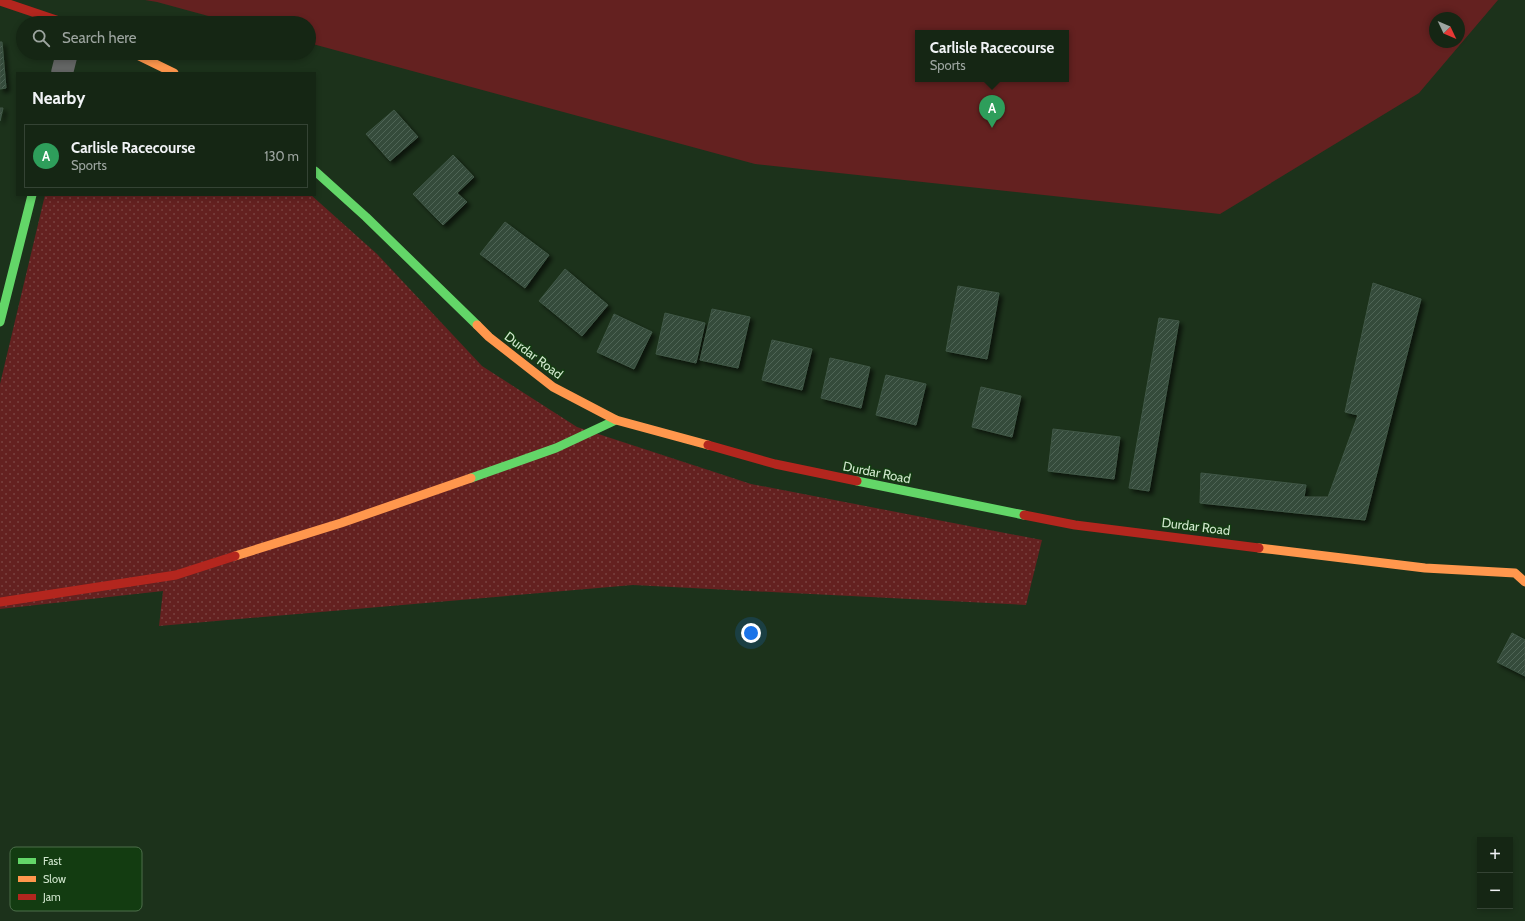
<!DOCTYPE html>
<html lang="en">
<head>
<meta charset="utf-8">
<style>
	body { margin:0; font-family:Cabin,sans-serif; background:#223222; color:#f1f3f6 }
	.controls { position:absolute; right:12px; bottom:12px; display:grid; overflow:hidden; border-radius:0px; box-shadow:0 2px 6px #0003 }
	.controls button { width:36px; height:36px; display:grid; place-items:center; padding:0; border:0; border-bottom:1px solid #344334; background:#152614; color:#f1f3f6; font:20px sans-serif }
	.compass { position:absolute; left:1429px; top:12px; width:36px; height:36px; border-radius:50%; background:#152614; box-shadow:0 2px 6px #0003; rotate:134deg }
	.you { position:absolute; left:751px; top:633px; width:14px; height:14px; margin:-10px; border:3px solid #fff; border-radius:50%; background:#1a73e8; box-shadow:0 0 0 6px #1a73e833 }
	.badge { display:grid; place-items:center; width:26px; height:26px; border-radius:50%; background:#1a73e8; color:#fff; font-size:13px; font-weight:700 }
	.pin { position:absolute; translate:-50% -33px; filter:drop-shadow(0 1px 2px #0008) }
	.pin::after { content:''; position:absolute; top:21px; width:14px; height:12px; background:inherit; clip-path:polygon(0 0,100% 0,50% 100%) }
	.popup { position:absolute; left:915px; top:30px; width:154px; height:52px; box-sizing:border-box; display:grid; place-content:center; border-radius:0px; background:#152614; filter:drop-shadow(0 1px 3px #0005); font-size:13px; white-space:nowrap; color:#9da5a0 }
	.popup b { font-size:15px; color:#f1f3f6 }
	.popup::after { content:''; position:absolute; left:50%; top:100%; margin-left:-8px; border:8px solid transparent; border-top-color:#152614 }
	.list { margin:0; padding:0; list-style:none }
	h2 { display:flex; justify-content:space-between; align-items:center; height:52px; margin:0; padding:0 16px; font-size:17px }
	h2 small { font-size:13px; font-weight:400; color:#9da5a0 }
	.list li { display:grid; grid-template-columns:26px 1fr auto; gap:12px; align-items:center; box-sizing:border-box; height:64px; margin:0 8px 8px; padding:0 8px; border:1px solid #344334; border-radius:0px }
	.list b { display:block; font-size:15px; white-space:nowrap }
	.list p { margin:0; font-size:13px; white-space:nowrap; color:#9da5a0 }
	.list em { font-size:13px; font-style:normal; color:#9da5a0 }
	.icon { flex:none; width:22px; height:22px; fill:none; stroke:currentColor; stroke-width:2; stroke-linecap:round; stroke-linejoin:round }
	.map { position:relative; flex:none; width:1525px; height:921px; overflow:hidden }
	.search { position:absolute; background:#152614; box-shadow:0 2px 6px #0003; left:16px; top:16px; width:300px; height:44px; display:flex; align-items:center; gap:10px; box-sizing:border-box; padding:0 14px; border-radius:22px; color:#9da5a0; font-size:15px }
	.panel { position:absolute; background:#152614; box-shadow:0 2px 6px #0003; left:16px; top:72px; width:300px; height:124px; border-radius:0px }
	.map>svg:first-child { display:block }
	.green { fill:#642120; fill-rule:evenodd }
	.park { fill:url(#park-dots) }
	.building { fill:url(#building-hatch); stroke:#405746; filter:url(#shadow) }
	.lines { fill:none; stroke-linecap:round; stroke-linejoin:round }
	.street { stroke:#646665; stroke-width:22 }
	.fast { stroke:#63d668; stroke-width:9 }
	.slow { stroke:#ff974d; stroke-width:9 }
	.jam { stroke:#b3261e; stroke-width:9 }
	.labels { text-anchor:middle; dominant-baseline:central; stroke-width:3; stroke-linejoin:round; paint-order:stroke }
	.street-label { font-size:13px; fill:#d1e7ce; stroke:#133c11 }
	.key { fill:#133c11; stroke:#4c6f4a; stroke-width:1 }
	.key-label { font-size:11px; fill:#d1e7ce }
</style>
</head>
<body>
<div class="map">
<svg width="1525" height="921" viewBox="0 0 1525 921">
	<defs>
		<pattern id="park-dots" width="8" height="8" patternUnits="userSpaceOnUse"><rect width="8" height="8" fill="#642120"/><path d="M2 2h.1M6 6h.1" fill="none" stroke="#79413f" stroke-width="1.8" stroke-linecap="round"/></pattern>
		<pattern id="building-hatch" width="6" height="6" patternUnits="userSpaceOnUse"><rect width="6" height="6" fill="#344b3b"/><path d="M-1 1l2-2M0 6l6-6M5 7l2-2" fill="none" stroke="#506556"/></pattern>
		<filter id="shadow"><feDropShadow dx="3.5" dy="3.5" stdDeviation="2" flood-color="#0009"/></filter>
	</defs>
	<rect width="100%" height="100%" fill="#1c321b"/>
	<!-- green -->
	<path class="green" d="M 145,0 L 1498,0 L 1419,93 L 1220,214 L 755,164 L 309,43 L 309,23 L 234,23 L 157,2 ZM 1435,18 L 1459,18 L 1459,42 L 1435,42 ZM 918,33 L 1066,33 L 1066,79 L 918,79 Z"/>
	<!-- park -->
	<path class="park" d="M 45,195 L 311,195 L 377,254 L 482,366 L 577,427 L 751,484 L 1042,540 L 1026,605 L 633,585 L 159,626 L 163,591 L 0,609 L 0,384 Z"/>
	<!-- building -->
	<path class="building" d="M 0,42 L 2,42 L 6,88 L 0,89 Z
		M 0,108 L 3,108 L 0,121 Z
		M 394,110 L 418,137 L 390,161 L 366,134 Z
		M 453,155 L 474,177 L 457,193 L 467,202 L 443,225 L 413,194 Z
		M 505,222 L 549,255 L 525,288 L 480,254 Z
		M 565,269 L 608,305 L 582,336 L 539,301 Z
		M 1373,283 L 1421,299 L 1365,520 L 1200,503 L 1201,473 L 1306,485 L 1304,497 L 1328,497 L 1358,415 L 1345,412 Z
		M 958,286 L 999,293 L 987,359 L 946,351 Z
		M 712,309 L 750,317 L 738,368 L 700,360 Z
		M 665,313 L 705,323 L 696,363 L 656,354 Z
		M 614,314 L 652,332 L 634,369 L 597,352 Z
		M 1159,318 L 1179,321 L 1149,491 L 1129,488 Z
		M 772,340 L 812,349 L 802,390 L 762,380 Z
		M 830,358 L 870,367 L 861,408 L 821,398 Z
		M 886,375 L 926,384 L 916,425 L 876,415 Z
		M 981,387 L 1021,396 L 1012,437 L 972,427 Z
		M 1053,429 L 1120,437 L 1114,479 L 1048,471 Z
		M 1512,633 L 1525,640 L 1525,676 L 1497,662 Z"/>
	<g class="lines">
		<!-- street -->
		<path class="street" d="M 62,73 L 67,53"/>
		<!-- fast -->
		<path class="fast" d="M 315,171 L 366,217 L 477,325
			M 0,322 L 32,195
			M 471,478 L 556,448 L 616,420
			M 857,481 L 1024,515"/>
		<!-- slow -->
		<path class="slow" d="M 133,53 L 174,73
			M 477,325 L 489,337 L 553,387 L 616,420 L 708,445
			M 1259,548 L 1425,568 L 1515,573 L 1525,582
			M 235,556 L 341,523 L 471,478"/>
		<!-- jam -->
		<path class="jam" d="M 0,1 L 65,23
			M 708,445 L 775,464 L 857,481
			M 1024,515 L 1075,525 L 1259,548
			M 0,602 L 176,575 L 235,556"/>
	</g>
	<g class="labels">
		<!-- street labels -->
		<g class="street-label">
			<text transform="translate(534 355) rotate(37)">Durdar Road</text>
			<text transform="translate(877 472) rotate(11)">Durdar Road</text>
			<text transform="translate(1196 526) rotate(7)">Durdar Road</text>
		</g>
	</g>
	<!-- legend -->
	<rect x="10" y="847" width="132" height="64" rx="6" class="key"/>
	<rect x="18" y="858" width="18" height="6" fill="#63d668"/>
	<rect x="18" y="876" width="18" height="6" fill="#ff974d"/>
	<rect x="18" y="894" width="18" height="6" fill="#b3261e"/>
	<g class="key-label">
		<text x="43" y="865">Fast</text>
		<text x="43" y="883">Slow</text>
		<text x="43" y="901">Jam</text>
	</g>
</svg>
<div class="controls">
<button>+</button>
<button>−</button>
</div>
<svg class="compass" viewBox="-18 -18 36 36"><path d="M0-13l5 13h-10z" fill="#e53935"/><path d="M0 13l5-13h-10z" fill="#9da5a0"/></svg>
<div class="you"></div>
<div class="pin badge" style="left:992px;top:128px;background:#2e9e5b">A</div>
<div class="popup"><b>Carlisle Racecourse</b>Sports</div>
<div class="search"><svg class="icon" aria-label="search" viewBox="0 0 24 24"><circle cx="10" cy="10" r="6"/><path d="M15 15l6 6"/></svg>Search here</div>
<section class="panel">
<h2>Nearby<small></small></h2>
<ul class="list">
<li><span class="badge" style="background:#2e9e5b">A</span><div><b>Carlisle Racecourse</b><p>Sports</p></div><em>130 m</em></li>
</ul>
</section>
</div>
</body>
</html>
